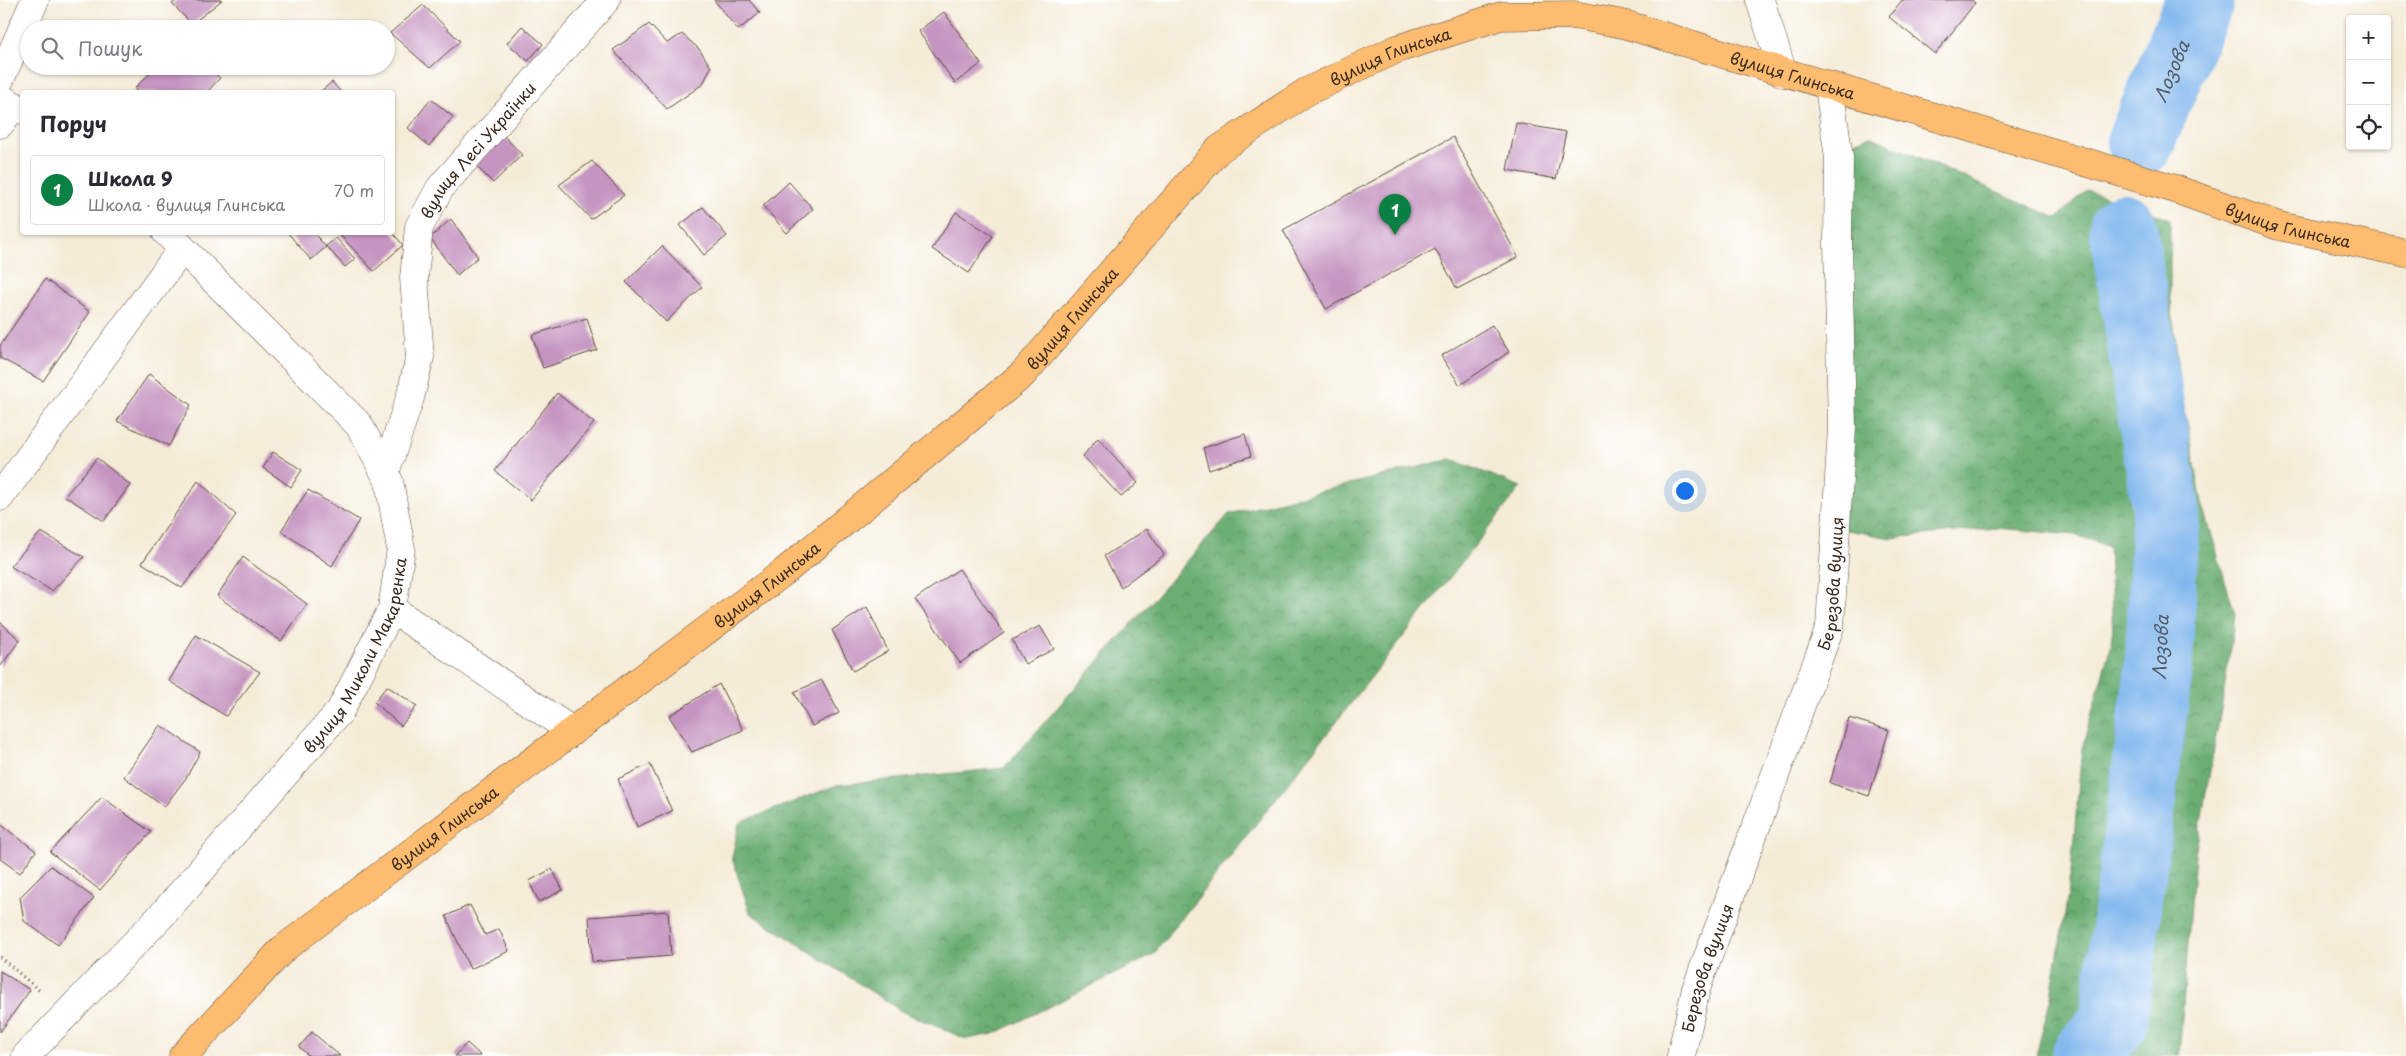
<!DOCTYPE html>
<html lang="uk">
<head>
<meta charset="utf-8">
<style>
	body { margin:0; font-family:"Playpen Sans",sans-serif; background:#f7f7f7; color:#2b2b33 }
	.controls { position:absolute; right:15px; top:15px; display:grid; overflow:hidden; border-radius:5px; box-shadow:0 1px 4px #0004 }
	.controls button { width:45px; height:45px; display:grid; place-items:center; padding:0; border:0; border-bottom:1px solid #e1e1e2; background:#fff; color:#2b2b33; font:25px sans-serif }
	.you { position:absolute; left:1684px; top:490px; width:18px; height:18px; margin:-12px; border:4px solid #fff; border-radius:50%; background:#1a73e8; box-shadow:0 0 0 8px #1a73e833 }
	.badge { display:grid; place-items:center; width:32px; height:32px; border-radius:50%; background:#0b8043; color:#fff; font-size:16px; font-weight:700 }
	.pin { position:absolute; translate:-50% -41px; filter:drop-shadow(0 1px 2px #0008) }
	.pin::after { content:''; position:absolute; top:26px; width:18px; height:15px; background:inherit; clip-path:polygon(0 0,100% 0,50% 100%) }
	.list { margin:0; padding:0; list-style:none }
	h2 { display:flex; justify-content:space-between; align-items:center; height:65px; margin:0; padding:0 20px; font-size:21px }
	h2 small { font-size:16px; font-weight:400; color:#7c7c81 }
	.list li { display:grid; grid-template-columns:32px 1fr auto; gap:15px; align-items:center; box-sizing:border-box; height:70px; margin:0 10px 10px; padding:0 10px; border:1px solid #e1e1e2; border-radius:5px }
	.list b { display:block; font-size:19px; white-space:nowrap }
	.list p { margin:0; font-size:16px; white-space:nowrap; color:#7c7c81 }
	.list em { font-size:16px; font-style:normal; color:#7c7c81 }
	.icon { flex:none; width:28px; height:28px; fill:none; stroke:currentColor; stroke-width:2; stroke-linecap:round; stroke-linejoin:round }
	.map { position:relative; flex:none; width:2406px; height:1056px; overflow:hidden }
	.search { position:absolute; background:#fff; box-shadow:0 1px 4px #0004; left:20px; top:20px; width:375px; height:55px; display:flex; align-items:center; gap:12px; box-sizing:border-box; padding:0 18px; border-radius:28px; color:#7c7c81; font-size:19px }
	.panel { position:absolute; background:#fff; box-shadow:0 1px 4px #0004; left:20px; top:90px; width:375px; height:145px; border-radius:5px }
	.map>svg:first-child { display:block }
	.forest { fill:url(#forest-crowns); stroke:#526c48 }
	.lines { fill:none; stroke-linecap:round; stroke-linejoin:round }
	.river { stroke:#7eb5ed; stroke-width:68 }
	.building { fill:#c594c0 }
	.minor-casing { stroke:#57473a; stroke-width:29 }
	.major-casing { stroke:#57473a; stroke-width:29 }
	.path { stroke:#57473a; stroke-width:3; stroke-dasharray:1 4; stroke-linecap:butt }
	.minor { stroke:#fff; stroke-width:28 }
	.major { stroke:#fdbc6f; stroke-width:28 }
	.labels { text-anchor:middle; dominant-baseline:central; stroke-width:5; stroke-linejoin:round; paint-order:stroke }
	.street-label { font-size:16px; fill:#3b2a1e; stroke:#fff }
	.water-label { font-size:18px; font-style:italic; fill:#525b66; stroke:#fff }
</style>
</head>
<body>
<div class="map">
<svg width="2406" height="1056" viewBox="0 0 2406 1056">
	<defs>
		<pattern id="forest-crowns" width="20" height="18" patternUnits="userSpaceOnUse" patternTransform="scale(1.25)"><rect width="20" height="18" fill="#6aae73"/><path d="M2 6a3 3 0 1 1 6 0M12 15a3 3 0 1 1 6 0" fill="none" stroke="#588e5e"/></pattern>
	</defs>
	<rect width="100%" height="100%" fill="#fff"/>
	<filter id="ink" filterUnits="userSpaceOnUse"><feTurbulence type="fractalNoise" baseFrequency=".02" numOctaves="2"/><feDisplacementMap in="SourceGraphic" scale="10" xChannelSelector="R" yChannelSelector="G"/><feConvolveMatrix kernelMatrix="1 2 1 2 8 2 1 2 1" color-interpolation-filters="sRGB"/></filter>
	<filter id="wash" filterUnits="userSpaceOnUse"><feTurbulence type="fractalNoise" baseFrequency=".0096" numOctaves="4" result="noise"/><feDisplacementMap in="SourceGraphic" scale="20" xChannelSelector="R" yChannelSelector="G"/><feGaussianBlur stdDeviation="1.12" result="paint"/><feColorMatrix in="noise" values="0 0 0 0 0 0 0 0 0 0 0 0 0 0 0 0 0 1.4 0 .05"/><feComposite in="paint" operator="in"/></filter>
	<g filter="url(#wash)">
		<rect width="100%" height="100%" fill="#f5ecd8"/>
		<!-- forest -->
		<path class="forest" d="M 1870,136 L 2057,218 L 2087,190 L 2170,219 L 2170,292 L 2181,390 L 2202,502 L 2235,614 L 2222,704 L 2195,855 L 2179,1056 L 2036,1056 L 2051,996 L 2070,882 L 2082,748 L 2113,637 L 2109,546 L 2075,535 L 1997,528 L 1891,538 L 1836,528 L 1849,144 Z
			M 1451,459 L 1521,487 L 1153,955 L 994,1034 L 966,1039 L 903,1012 L 750,913 L 732,858 L 739,823 L 837,785 L 1004,768 L 1229,514 Z"/>
		<g class="lines">
			<!-- river -->
			<g class="river">
				<path id="s1" d="M 2141,141 L 2200,0"/>
				<path id="s2" d="M 2085,1056 L 2113,1023 L 2158,675 L 2166,510 L 2123,227"/>
			</g>
		</g>
		<g id="blocks">
			<!-- building -->
			<path class="building" d="M 177,0 L 222,0 L 192,24 L 172,4 Z
				M 714,0 L 749,0 L 760,13 L 738,30 Z
				M 1902,0 L 1972,0 L 1975,3 L 1935,54 L 1889,17 Z
				M 423,5 L 460,41 L 430,68 L 390,33 Z
				M 944,12 L 981,64 L 955,83 L 918,31 Z
				M 649,24 L 667,43 L 682,34 L 699,49 L 711,67 L 703,84 L 667,109 L 613,50 Z
				M 522,26 L 543,44 L 528,61 L 507,43 Z
				M 157,66 L 206,66 L 220,78 L 207,92 L 139,92 L 134,89 Z
				M 332,82 L 341,92 L 320,92 Z
				M 431,99 L 453,117 L 429,146 L 408,128 Z
				M 1516,123 L 1566,132 L 1556,179 L 1507,170 Z
				M 504,136 L 522,155 L 493,183 L 475,165 Z
				M 1453,137 L 1518,257 L 1457,289 L 1435,249 L 1326,309 L 1283,230 Z
				M 592,161 L 624,195 L 591,219 L 559,185 Z
				M 789,182 L 813,209 L 787,233 L 763,206 Z
				M 703,207 L 727,236 L 704,255 L 680,225 Z
				M 956,212 L 993,236 L 969,273 L 932,249 Z
				M 451,219 L 478,257 L 457,275 L 430,238 Z
				M 287,232 L 313,232 L 326,247 L 311,260 Z
				M 342,232 L 392,232 L 403,245 L 374,271 L 340,235 Z
				M 336,238 L 355,259 L 345,267 L 326,246 Z
				M 662,246 L 702,287 L 666,322 L 626,282 Z
				M 45,279 L 90,312 L 43,381 L 0,358 L 0,346 Z
				M 587,318 L 597,350 L 543,368 L 532,335 Z
				M 1492,325 L 1509,352 L 1460,385 L 1441,356 Z
				M 149,374 L 191,405 L 169,446 L 117,421 Z
				M 557,393 L 594,423 L 531,500 L 495,471 Z
				M 1245,434 L 1251,456 L 1209,470 L 1203,448 Z
				M 1098,438 L 1138,483 L 1121,497 L 1083,456 Z
				M 273,452 L 302,470 L 291,487 L 263,468 Z
				M 97,458 L 130,485 L 104,521 L 65,496 Z
				M 198,481 L 236,515 L 182,588 L 142,563 Z
				M 308,490 L 359,520 L 332,566 L 281,531 Z
				M 1147,529 L 1164,555 L 1121,587 L 1104,556 Z
				M 41,532 L 84,557 L 52,591 L 10,566 Z
				M 243,557 L 307,604 L 281,641 L 217,596 Z
				M 959,569 L 1004,633 L 960,663 L 915,599 Z
				M 867,607 L 888,651 L 853,671 L 832,630 Z
				M 0,622 L 20,640 L 0,667 Z
				M 1040,626 L 1054,649 L 1025,664 L 1012,640 Z
				M 196,635 L 260,672 L 226,716 L 169,681 Z
				M 822,680 L 839,713 L 812,726 L 794,692 Z
				M 719,684 L 743,730 L 692,752 L 669,716 Z
				M 387,686 L 417,706 L 401,726 L 374,702 Z
				M 1849,718 L 1889,730 L 1869,796 L 1830,783 Z
				M 160,725 L 200,752 L 186,778 L 164,807 L 124,777 Z
				M 650,764 L 672,811 L 637,827 L 618,779 Z
				M 102,797 L 151,832 L 100,890 L 50,852 Z
				M 0,824 L 36,851 L 20,873 L 0,859 Z
				M 51,866 L 94,898 L 58,945 L 24,921 L 20,897 Z
				M 552,869 L 563,890 L 539,902 L 529,881 Z
				M 470,905 L 485,935 L 499,929 L 509,951 L 470,969 L 446,916 Z
				M 668,911 L 671,956 L 592,962 L 589,917 Z
				M 0,971 L 30,990 L 0,1032 Z
				M 312,1032 L 340,1056 L 309,1056 L 299,1047 Z
				M 467,1043 L 481,1056 L 455,1056 Z"/>
		</g>
	</g>
	<g filter="url(#ink)">
		<use href="#blocks" fill-opacity="0" stroke="#57473a" stroke-width="1"/>
		<g class="lines">
			<!-- minor casing -->
			<g class="minor-casing">
				<g id="minor">
					<path d="M 1760,0 L 1783,73"/>
					<path d="M 0,80 L 35,0"/>
					<path d="M 0,98 L 22,110"/>
					<path d="M 0,124 L 13,106"/>
					<path id="s3" d="M 385,473 L 410,398 L 420,357 L 414,278 L 419,227 L 440,188 L 606,0"/>
					<path d="M 0,497 L 182,249"/>
					<path d="M 392,609 L 572,731"/>
					<path id="s4" d="M 26,1056 L 162,915 L 340,711 L 392,609 L 401,549 L 389,481 L 359,425 L 166,232"/>
					<path id="s5" d="M 1681,1056 L 1696,989 L 1830,627 L 1842,428 L 1838,243 L 1839,158 L 1829,87"/>
				</g>
			</g>
			<!-- major casing -->
			<g class="major-casing">
				<g id="major">
					<path id="s6" d="M 183,1056 L 283,949 L 784,572 L 1023,374 L 1218,150 L 1306,92 L 1397,49 L 1501,16 L 1574,15 L 1623,24 L 2172,188 L 2279,226 L 2406,253"/>
				</g>
			</g>
			<!-- path -->
			<path class="path" d="M 0,957 L 41,992"/>
			<!-- minor -->
			<use href="#minor" class="minor"/>
			<!-- major -->
			<use href="#major" class="major"/>
		</g>
	</g>
	<g class="labels">
		<!-- street labels -->
		<g class="street-label">
			<text stroke="none"><textPath href="#s6" startOffset="1578">вулиця Глинська</textPath></text>
			<text stroke="none"><textPath href="#s6" startOffset="1996">вулиця Глинська</textPath></text>
			<text stroke="none"><textPath href="#s3" startOffset="349">вулиця Лесі Українки</textPath></text>
			<text stroke="none"><textPath href="#s6" startOffset="2514">вулиця Глинська</textPath></text>
			<text stroke="none"><textPath href="#s6" startOffset="1158">вулиця Глинська</textPath></text>
			<text stroke="none"><textPath href="#s5" startOffset="498">Березова вулиця</textPath></text>
			<text stroke="none"><textPath href="#s6" startOffset="752">вулиця Глинська</textPath></text>
			<text stroke="none"><textPath href="#s4" startOffset="524">вулиця Миколи Макаренка</textPath></text>
			<text stroke="none"><textPath href="#s6" startOffset="348">вулиця Глинська</textPath></text>
			<text stroke="none"><textPath href="#s5" startOffset="92">Березова вулиця</textPath></text>
		</g>
		<!-- water labels -->
		<g class="water-label">
			<text stroke="none"><textPath href="#s1" startOffset="76">Лозова</textPath></text>
			<text stroke="none"><textPath href="#s2" startOffset="422">Лозова</textPath></text>
		</g>
	</g>
</svg>
<div class="controls">
<button>+</button>
<button>−</button>
<button><svg class="icon" aria-label="locate" viewBox="0 0 24 24"><circle cx="12" cy="12" r="6"/><path d="M12 2v4M12 18v4M2 12h4M18 12h4"/></svg></button>
</div>
<div class="you"></div>
<div class="pin badge" style="left:1395px;top:235px">1</div>
<div class="search"><svg class="icon" aria-label="search" viewBox="0 0 24 24"><circle cx="10" cy="10" r="6"/><path d="M15 15l6 6"/></svg>Пошук</div>
<section class="panel">
<h2>Поруч<small></small></h2>
<ul class="list">
<li><span class="badge">1</span><div><b>Школа 9</b><p>Школа · вулиця Глинська</p></div><em>70 m</em></li>
</ul>
</section>
</div>
</body>
</html>
